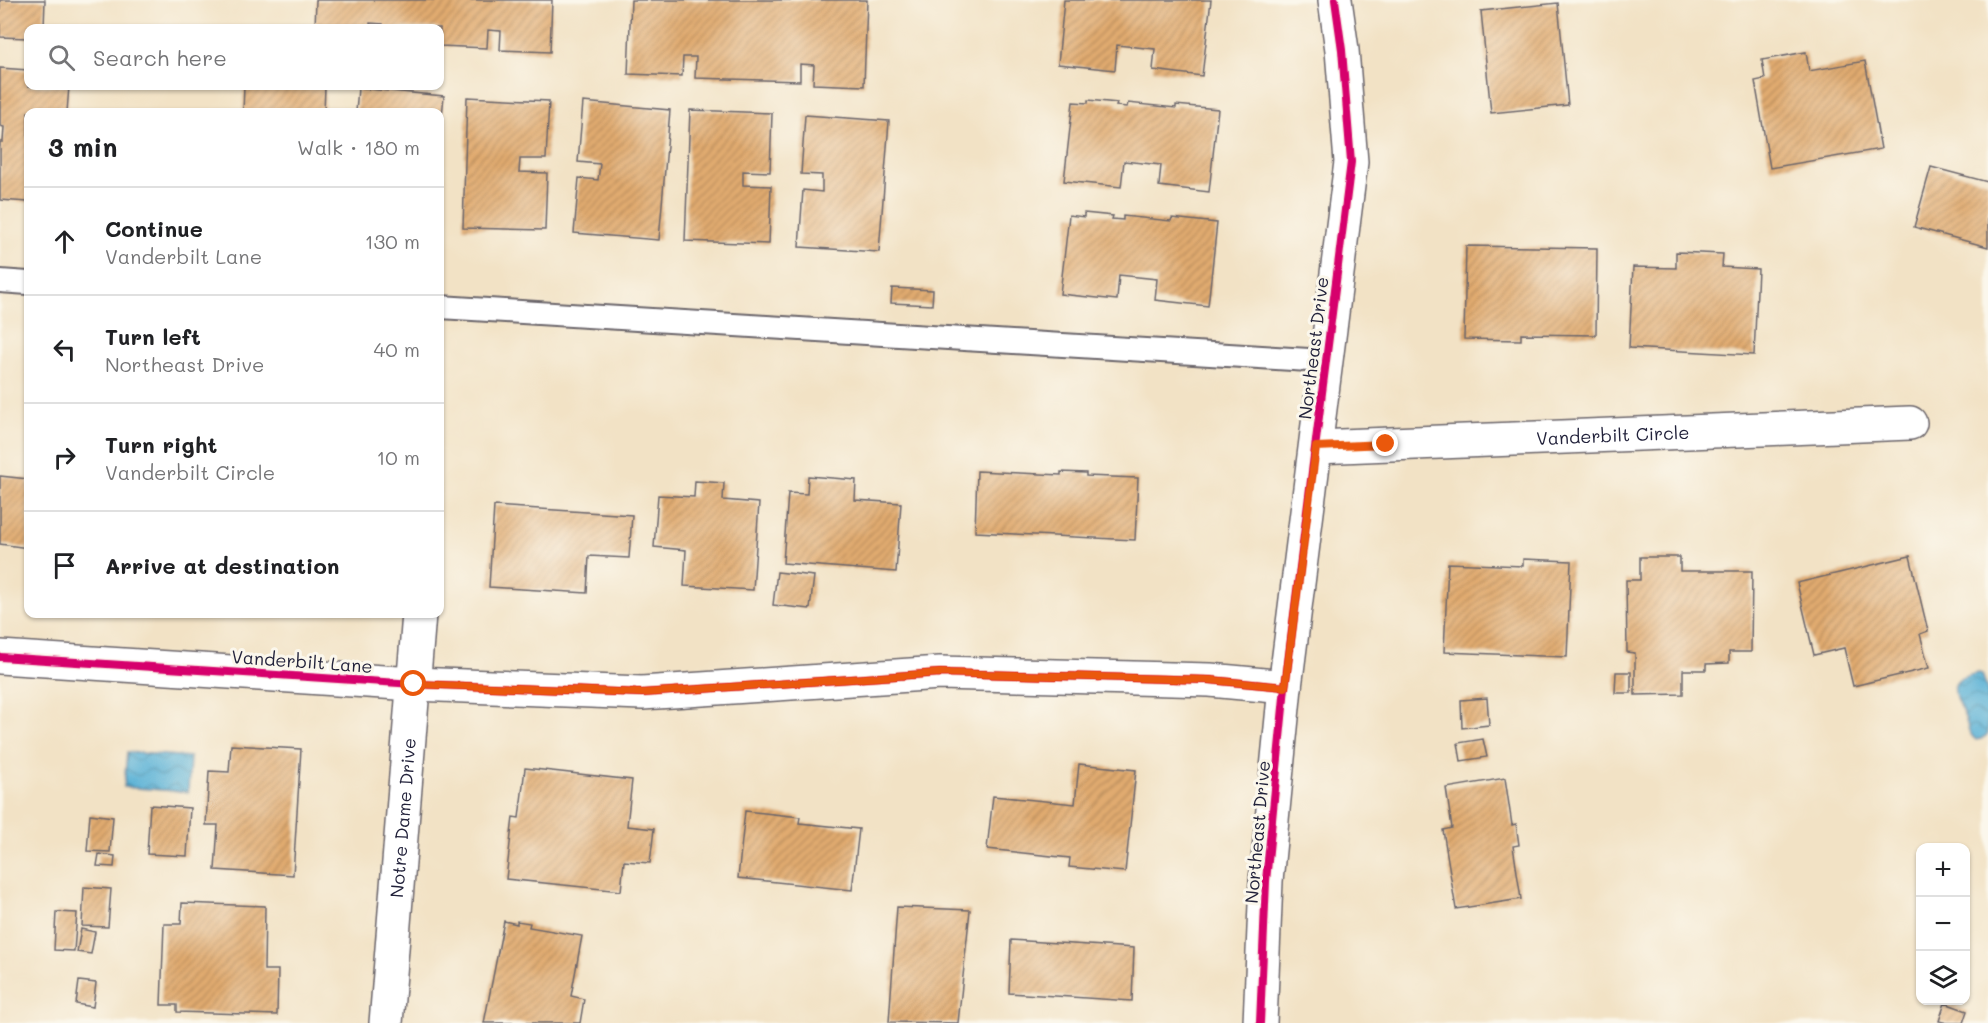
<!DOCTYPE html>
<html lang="en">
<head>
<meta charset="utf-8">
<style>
	body { margin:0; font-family:Mali,sans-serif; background:#f2f2f2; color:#202124 }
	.controls { position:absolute; right:18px; bottom:18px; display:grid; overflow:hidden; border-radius:12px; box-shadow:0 2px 4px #0004 }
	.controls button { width:54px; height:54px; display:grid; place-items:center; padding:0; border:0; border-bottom:2px solid #e0e0e0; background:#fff; color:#202124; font:30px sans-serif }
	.stop { position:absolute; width:18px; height:18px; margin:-14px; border:4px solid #ea580c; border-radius:50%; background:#fff }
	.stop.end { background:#ea580c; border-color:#fff; box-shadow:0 2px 6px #0008 }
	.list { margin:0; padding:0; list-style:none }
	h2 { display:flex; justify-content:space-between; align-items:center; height:78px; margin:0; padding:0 24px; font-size:26px }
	h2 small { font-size:20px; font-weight:400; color:#757577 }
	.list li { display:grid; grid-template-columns:39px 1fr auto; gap:18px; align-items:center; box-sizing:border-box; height:108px; padding:0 24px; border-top:2px solid #e0e0e0 }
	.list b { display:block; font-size:22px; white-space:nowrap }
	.list p { margin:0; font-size:20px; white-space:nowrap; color:#757577 }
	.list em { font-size:20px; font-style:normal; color:#757577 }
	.icon { flex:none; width:33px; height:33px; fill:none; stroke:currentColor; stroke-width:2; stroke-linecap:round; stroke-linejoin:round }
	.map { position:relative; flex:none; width:1988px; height:1023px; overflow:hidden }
	.search { position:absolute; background:#fff; box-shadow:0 2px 4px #0004; left:24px; top:24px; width:420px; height:66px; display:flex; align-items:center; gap:15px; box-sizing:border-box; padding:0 21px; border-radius:12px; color:#757577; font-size:22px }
	.panel { position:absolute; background:#fff; box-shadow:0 2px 4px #0004; left:24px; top:108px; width:420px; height:510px; border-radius:12px }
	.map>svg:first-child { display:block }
	.water { fill:url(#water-waves); stroke:#3d6a88; stroke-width:1.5 }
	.building { fill:url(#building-hatch) }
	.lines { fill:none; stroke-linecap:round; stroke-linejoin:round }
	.service-casing { stroke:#6b656b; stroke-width:26 }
	.minor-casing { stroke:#6b656b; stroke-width:36 }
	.tertiary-casing { stroke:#6b656b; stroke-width:36 }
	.service { stroke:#fff; stroke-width:22 }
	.minor { stroke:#fff; stroke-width:33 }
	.tertiary { stroke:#fff; stroke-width:33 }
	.cycleway-casing { stroke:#fbf7ec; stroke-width:11 }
	.cycleway { stroke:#d6006c; stroke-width:8 }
	.route { stroke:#ea580c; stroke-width:8 }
	.labels { text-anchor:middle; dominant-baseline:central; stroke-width:6; stroke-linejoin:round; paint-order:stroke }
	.street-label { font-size:18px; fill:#22223b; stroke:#fbf7ec }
</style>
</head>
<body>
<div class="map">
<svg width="1988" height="1023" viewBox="0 0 1988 1023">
	<defs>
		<pattern id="water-waves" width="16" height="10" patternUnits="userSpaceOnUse" patternTransform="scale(1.5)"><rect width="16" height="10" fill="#58b1d6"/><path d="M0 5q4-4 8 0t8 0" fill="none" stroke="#4890af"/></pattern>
		<pattern id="building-hatch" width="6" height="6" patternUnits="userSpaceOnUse" patternTransform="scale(1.5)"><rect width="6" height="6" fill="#e1ab6f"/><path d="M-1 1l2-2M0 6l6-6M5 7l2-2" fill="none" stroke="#b68b5c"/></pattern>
	</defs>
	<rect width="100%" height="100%" fill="#fbf7ec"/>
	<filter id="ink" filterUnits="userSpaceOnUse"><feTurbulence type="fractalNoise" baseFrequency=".0167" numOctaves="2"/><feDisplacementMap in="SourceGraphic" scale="12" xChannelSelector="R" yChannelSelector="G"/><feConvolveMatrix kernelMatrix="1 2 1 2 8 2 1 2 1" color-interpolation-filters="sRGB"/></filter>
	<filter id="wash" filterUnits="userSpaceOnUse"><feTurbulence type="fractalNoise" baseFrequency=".008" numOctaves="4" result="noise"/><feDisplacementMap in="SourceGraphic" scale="24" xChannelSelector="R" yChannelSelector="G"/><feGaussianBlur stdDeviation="1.35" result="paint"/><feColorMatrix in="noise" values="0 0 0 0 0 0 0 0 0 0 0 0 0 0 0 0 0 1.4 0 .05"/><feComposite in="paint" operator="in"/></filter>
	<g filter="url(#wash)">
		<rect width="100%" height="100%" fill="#f2e2c5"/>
		<!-- water -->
		<path class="water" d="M 1979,673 L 1982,674 L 1988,693 L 1988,734 L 1981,739 L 1976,740 C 1966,731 1969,726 1964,715 C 1952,690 1946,679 1979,673 Z
			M 127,752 L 190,757 L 188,792 L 124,787 Z"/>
		<g id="blocks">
			<!-- building -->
			<path class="building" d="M 0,0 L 45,0 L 44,28 L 28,28 L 28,38 L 0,37 Z
				M 316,0 L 552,0 L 550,52 L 500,50 L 501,31 L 488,30 L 487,48 L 440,46 L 440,28 L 383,28 L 383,24 L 370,23 L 370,28 L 315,28 Z
				M 631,0 L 867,0 L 864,86 L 813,84 L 814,65 L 800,64 L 800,81 L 695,78 L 696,57 L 683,57 L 682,76 L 628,74 Z
				M 1064,0 L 1211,0 L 1202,76 L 1153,70 L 1155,49 L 1117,45 L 1115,70 L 1058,64 Z
				M 1558,3 L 1568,105 L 1491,113 L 1481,11 Z
				M 1806,52 L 1809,71 L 1865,61 L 1881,149 L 1770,168 L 1755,81 L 1765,79 L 1762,60 Z
				M 0,68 L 28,70 L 28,86 L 69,86 L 67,112 L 28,112 L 28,202 L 0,200 L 0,142 L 3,142 L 4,127 L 0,126 Z
				M 244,86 L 325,87 L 324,112 L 243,112 Z
				M 358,88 L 444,96 L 441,126 L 440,126 L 440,112 L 356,112 Z
				M 467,97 L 549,101 L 546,159 L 520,159 L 519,172 L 547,173 L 545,230 L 463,228 Z
				M 1088,100 L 1117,103 L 1116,106 L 1127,107 L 1128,103 L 1176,108 L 1176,105 L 1218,109 L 1209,192 L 1159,186 L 1161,165 L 1124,161 L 1121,187 L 1064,181 L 1073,102 L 1088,103 Z
				M 583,102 L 670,110 L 659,240 L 574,233 L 579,178 L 598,180 L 600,164 L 578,162 Z
				M 690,110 L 772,113 L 770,172 L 743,171 L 743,185 L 771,186 L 769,244 L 685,241 Z
				M 805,115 L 889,121 L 879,252 L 799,247 L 803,190 L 822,192 L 822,175 L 801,174 Z
				M 1931,167 L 1988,182 L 1988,247 L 1914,227 Z
				M 1084,213 L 1113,216 L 1112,219 L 1123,220 L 1123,216 L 1171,221 L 1172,218 L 1217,223 L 1208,306 L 1155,300 L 1157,279 L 1119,275 L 1117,300 L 1060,294 L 1069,215 L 1084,217 Z
				M 1466,246 L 1597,248 L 1596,335 L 1521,334 L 1521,340 L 1464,339 Z
				M 1676,252 L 1723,254 L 1722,267 L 1758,269 L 1754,355 L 1629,348 L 1633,267 L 1676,268 Z
				M 892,288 L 933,290 L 932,305 L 891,303 Z
				M 977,471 L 1061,475 L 1061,472 L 1086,473 L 1086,476 L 1138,478 L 1135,540 L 975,532 Z
				M 0,476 L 28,479 L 28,548 L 0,544 Z
				M 808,476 L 856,480 L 855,500 L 901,503 L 896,572 L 783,563 L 788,493 L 807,494 Z
				M 695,481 L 724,483 L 723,500 L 759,503 L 753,590 L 684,586 L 686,550 L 654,547 L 658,495 L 694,497 Z
				M 494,506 L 632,515 L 629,558 L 589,556 L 587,593 L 489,587 Z
				M 1910,556 L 1928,631 L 1920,634 L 1929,668 L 1853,686 L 1844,648 L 1814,655 L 1797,583 Z
				M 1640,557 L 1680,557 L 1680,571 L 1752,571 L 1751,652 L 1729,652 L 1729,663 L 1706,664 L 1706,670 L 1683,670 L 1683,694 L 1635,695 L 1635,653 L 1627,652 L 1626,580 L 1640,580 Z
				M 1523,559 L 1571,561 L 1567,657 L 1444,652 L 1448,563 L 1523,566 Z
				M 777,572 L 814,576 L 810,609 L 773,605 Z
				M 1616,672 L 1631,672 L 1631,693 L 1615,693 Z
				M 1487,698 L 1489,725 L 1462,728 L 1461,700 Z
				M 1483,739 L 1487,757 L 1461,761 L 1458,743 Z
				M 231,745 L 301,749 L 293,875 L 215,870 L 218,825 L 206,825 L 209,771 L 229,772 Z
				M 1079,764 L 1136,770 L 1125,872 L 1069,867 L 1070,858 L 987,849 L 993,796 L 1075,804 Z
				M 525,768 L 632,780 L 627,826 L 654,829 L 650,863 L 624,861 L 621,891 L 506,879 L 513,817 L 519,818 Z
				M 1505,778 L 1512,825 L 1516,824 L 1519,845 L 1513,846 L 1521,899 L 1456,909 L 1443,830 L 1452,828 L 1446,788 Z
				M 150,805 L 190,808 L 187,856 L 147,854 Z
				M 745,811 L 800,817 L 799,823 L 859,829 L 852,890 L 738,878 Z
				M 90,814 L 113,817 L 110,852 L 87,851 Z
				M 99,854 L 115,856 L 114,867 L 97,866 Z
				M 84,887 L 111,889 L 108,927 L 82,926 Z
				M 182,903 L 265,906 L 264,970 L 278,970 L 277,1015 L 177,1012 L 177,1005 L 161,1005 L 164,924 L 181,924 Z
				M 897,907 L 970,910 L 958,1023 L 889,1022 Z
				M 56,912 L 77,913 L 74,951 L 54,950 Z
				M 504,921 L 517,924 L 517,921 L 530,923 L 529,927 L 582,936 L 571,996 L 584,999 L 580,1023 L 484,1023 Z
				M 81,929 L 95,932 L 91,954 L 77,952 Z
				M 1011,940 L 1134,948 L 1132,1001 L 1009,993 Z
				M 79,981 L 96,983 L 93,1007 L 76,1004 Z
				M 1945,1003 L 1967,1011 L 1963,1023 L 1947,1023 L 1939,1021 Z"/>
		</g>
	</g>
	<g filter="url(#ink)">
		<use href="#blocks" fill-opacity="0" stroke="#6b656b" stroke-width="1.5"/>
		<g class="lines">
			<!-- service casing -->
			<g class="service-casing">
				<path id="service" d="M 0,281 L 28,283
					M 440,307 L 1326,361"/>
			</g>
			<!-- minor casing -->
			<g class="minor-casing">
				<g id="minor">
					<path id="s1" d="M 1316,447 L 1910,423"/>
					<path d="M 0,657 L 414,684 L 642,693 L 940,673 L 1210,680 L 1285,687"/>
					<path id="s2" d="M 386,1023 L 419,614"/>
				</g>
			</g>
			<!-- tertiary casing -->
			<g class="tertiary-casing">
				<path id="tertiary" d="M 1260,1023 L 1266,881 L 1285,687 L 1351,162 L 1342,50 L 1335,0"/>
			</g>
			<!-- service -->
			<use href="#service" class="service"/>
			<!-- minor -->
			<use href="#minor" class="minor"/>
			<!-- tertiary -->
			<use href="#tertiary" class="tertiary"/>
			<!-- cycleway casing -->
			<g class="cycleway-casing">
				<path id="cycleway" d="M 0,657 L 414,684 L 642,693 L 940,673 L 1210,680 L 1285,687
					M 1260,1023 L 1266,881 L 1285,687 L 1351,162 L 1342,50 L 1335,0"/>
			</g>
			<!-- cycleway -->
			<use href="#cycleway" class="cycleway"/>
		</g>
	</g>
	<g class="lines" filter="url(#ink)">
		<!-- route -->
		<path class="route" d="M 414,684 L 642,693 L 940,673 L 1210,680 L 1285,687 L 1316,447 L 1386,444"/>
	</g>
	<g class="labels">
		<!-- street labels -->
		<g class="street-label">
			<text transform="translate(1313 348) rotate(-83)">Northeast Drive</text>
			<text stroke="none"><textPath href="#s1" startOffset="297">Vanderbilt Circle</textPath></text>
			<text transform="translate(302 661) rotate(4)">Vanderbilt Lane</text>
			<text stroke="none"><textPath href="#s2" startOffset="206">Notre Dame Drive</textPath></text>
			<text transform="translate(1257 832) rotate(-85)">Northeast Drive</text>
		</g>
	</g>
</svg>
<div class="controls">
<button>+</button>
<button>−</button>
<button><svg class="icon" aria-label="layers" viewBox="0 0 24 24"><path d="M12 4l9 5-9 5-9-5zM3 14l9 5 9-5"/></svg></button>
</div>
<div class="stop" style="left:414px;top:684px"></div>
<div class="stop end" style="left:1386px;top:444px"></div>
<div class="search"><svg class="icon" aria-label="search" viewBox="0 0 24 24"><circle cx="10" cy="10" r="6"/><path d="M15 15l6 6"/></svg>Search here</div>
<section class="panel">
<h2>3 min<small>Walk · 180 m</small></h2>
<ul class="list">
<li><svg class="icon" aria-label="ahead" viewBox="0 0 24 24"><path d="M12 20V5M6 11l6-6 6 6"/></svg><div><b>Continue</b><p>Vanderbilt Lane</p></div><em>130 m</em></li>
<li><svg class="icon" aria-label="left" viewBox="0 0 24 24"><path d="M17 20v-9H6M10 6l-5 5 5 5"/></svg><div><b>Turn left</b><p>Northeast Drive</p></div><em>40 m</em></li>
<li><svg class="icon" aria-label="right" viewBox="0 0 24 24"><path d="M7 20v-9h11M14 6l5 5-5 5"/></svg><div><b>Turn right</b><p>Vanderbilt Circle</p></div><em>10 m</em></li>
<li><svg class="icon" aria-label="arrive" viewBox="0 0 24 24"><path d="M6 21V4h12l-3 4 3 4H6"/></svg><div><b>Arrive at destination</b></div></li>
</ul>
</section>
</div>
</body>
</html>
